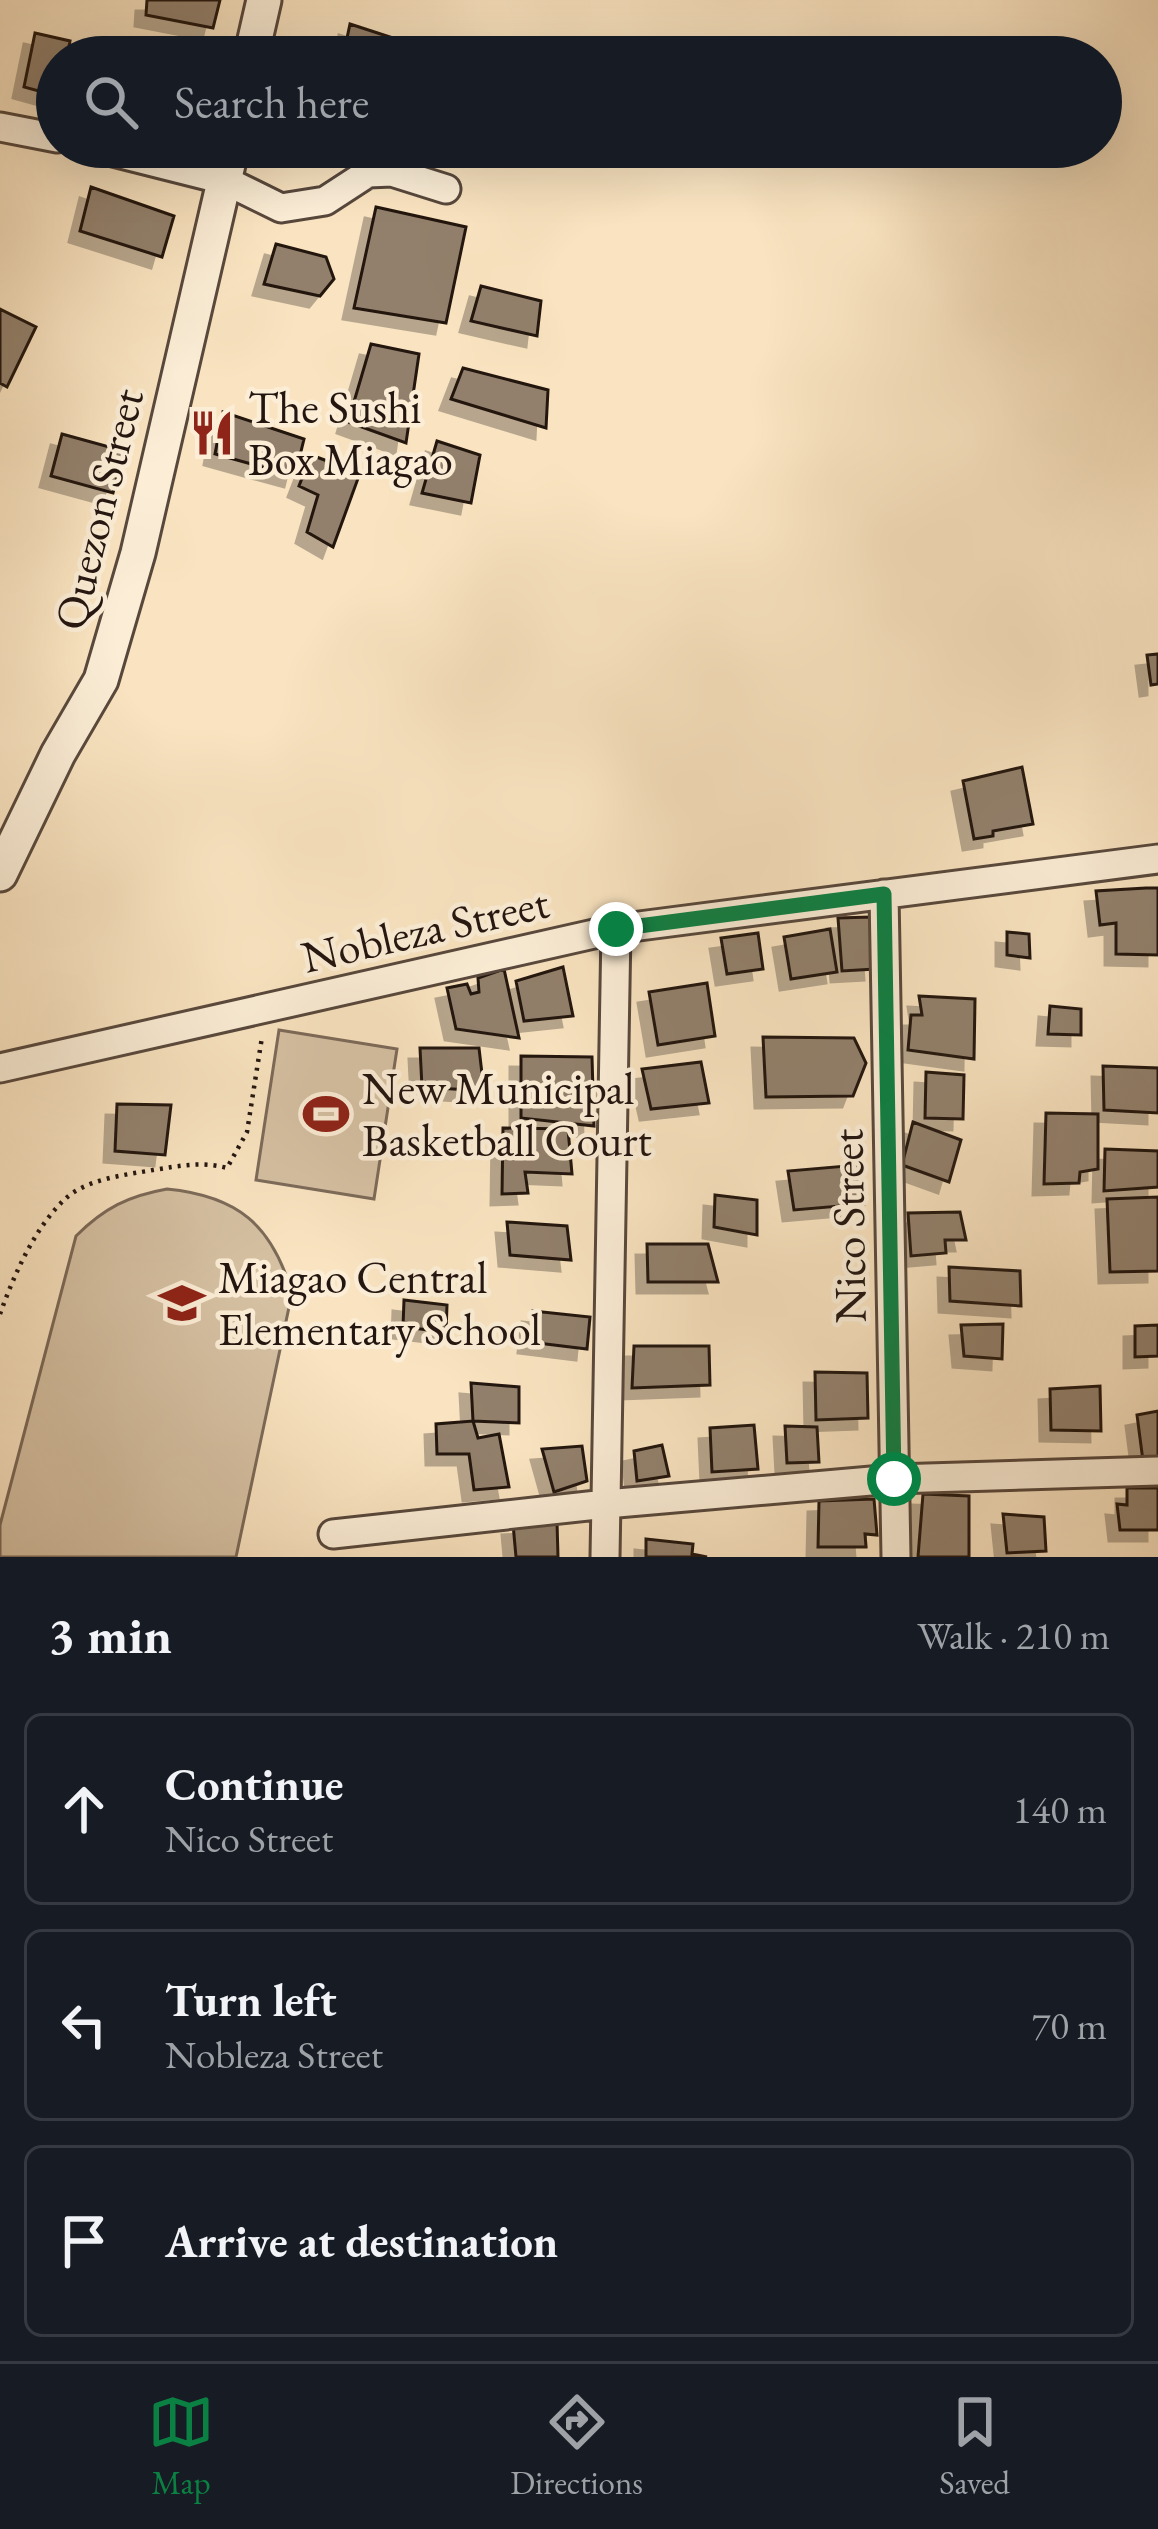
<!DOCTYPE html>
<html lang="en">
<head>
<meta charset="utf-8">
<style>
	body { margin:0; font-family:"EB Garamond",serif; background:#20242c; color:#f1f3f6 }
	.stop { position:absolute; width:36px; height:36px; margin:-27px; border:9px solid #0b8043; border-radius:50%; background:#fff }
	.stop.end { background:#0b8043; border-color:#fff; box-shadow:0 3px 12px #0008 }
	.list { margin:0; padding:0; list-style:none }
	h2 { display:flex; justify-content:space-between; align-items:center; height:156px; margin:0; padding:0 48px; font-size:51px }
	h2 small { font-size:39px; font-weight:400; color:#9ea1a6 }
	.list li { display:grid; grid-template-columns:78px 1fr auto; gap:36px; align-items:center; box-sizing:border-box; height:192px; margin:0 24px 24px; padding:0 24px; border:3px solid #363941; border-radius:18px }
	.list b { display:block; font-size:45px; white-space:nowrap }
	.list p { margin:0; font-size:39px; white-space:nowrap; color:#9ea1a6 }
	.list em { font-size:39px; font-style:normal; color:#9ea1a6 }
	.icon { flex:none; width:66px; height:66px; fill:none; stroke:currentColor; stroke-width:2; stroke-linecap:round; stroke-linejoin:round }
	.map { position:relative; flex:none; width:1158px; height:1557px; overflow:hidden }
	.search { position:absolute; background:#171b24; box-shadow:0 12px 48px #0002; left:36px; right:36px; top:36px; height:132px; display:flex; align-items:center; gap:30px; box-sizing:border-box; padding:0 42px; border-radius:66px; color:#9ea1a6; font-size:45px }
	.sheet { height:804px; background:#171b24 }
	nav { display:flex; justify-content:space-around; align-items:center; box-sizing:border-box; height:168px; border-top:3px solid #363941; background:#171b24; font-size:33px; color:#9ea1a6 }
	nav a { display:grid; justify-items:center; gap:6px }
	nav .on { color:#0b8043 }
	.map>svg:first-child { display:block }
	.green { fill:#d5c0a2; stroke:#7c6a59; stroke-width:3 }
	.building { fill:#92806c; stroke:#231510; stroke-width:3; filter:url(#shadow) }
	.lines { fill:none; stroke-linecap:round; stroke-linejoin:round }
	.minor-casing { stroke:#58483c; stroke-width:33 }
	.tertiary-casing { stroke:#58483c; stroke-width:39 }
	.path { stroke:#231510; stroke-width:4.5; stroke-dasharray:3 6; stroke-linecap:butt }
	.minor { stroke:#fbedd6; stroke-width:27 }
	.tertiary { stroke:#fbedd6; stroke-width:33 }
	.route { stroke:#0b8043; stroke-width:15 }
	.labels { text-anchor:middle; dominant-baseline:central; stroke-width:9; stroke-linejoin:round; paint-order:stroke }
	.poi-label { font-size:45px; fill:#231510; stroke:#fbedd6; text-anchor:start }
	.street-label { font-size:45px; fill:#231510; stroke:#fbedd6 }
</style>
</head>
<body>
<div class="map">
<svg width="1158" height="1557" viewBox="0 0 1158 1557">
	<defs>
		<filter id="shadow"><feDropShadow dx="-11" dy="11" stdDeviation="0" flood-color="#0004"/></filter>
	</defs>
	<rect width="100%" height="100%" fill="#f9e3c0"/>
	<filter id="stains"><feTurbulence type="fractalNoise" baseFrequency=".00167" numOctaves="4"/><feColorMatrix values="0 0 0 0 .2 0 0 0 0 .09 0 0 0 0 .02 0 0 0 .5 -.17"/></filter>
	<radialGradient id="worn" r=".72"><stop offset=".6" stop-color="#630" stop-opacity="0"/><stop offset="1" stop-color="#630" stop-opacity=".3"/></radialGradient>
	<!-- green -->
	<path class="green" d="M 279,1030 L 397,1049 L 374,1199 L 256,1180 Z
		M 167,1189 C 238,1196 272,1225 292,1293 L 236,1557 L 0,1557 L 0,1525 L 76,1236 C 104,1208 128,1196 167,1189 Z"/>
	<!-- building -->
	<path class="building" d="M 147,0 L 220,0 L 213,28 L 146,15 Z
		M 350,24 L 390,37 L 384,57 L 343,57 Z
		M 35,33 L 70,41 L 67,57 L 57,57 L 57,96 L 24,87 Z
		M 91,187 L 174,216 L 162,257 L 80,231 Z
		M 376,207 L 466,227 L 446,323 L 354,308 Z
		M 276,244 L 326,257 L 334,279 L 320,296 L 264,284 Z
		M 481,286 L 541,301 L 537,336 L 471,321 Z
		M 0,309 L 36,327 L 7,387 L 0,383 Z
		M 371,344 L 419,354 L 406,443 L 348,422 Z
		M 463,368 L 548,390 L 546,428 L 451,399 Z
		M 223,412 L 304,439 L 295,476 L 215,454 Z
		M 62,434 L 124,451 L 113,493 L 51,476 Z
		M 437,441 L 480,455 L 471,503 L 422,493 Z
		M 311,455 L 360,473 L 333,547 L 307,532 L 318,495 L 299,486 Z
		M 1158,654 L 1158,684 L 1151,685 L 1147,655 Z
		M 1022,767 L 1033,824 L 993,831 L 993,836 L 974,839 L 963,781 Z
		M 1146,888 L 1158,888 L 1158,955 L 1116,954 L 1116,923 L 1100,925 L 1096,891 Z
		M 871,917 L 875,969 L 842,971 L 838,918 Z
		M 830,929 L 837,972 L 791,979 L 784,937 Z
		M 1007,932 L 1029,934 L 1030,958 L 1007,955 Z
		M 758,933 L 763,969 L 727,974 L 721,938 Z
		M 563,967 L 573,1016 L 524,1021 L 516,981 Z
		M 504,969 L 519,1038 L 456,1029 L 447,988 L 467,984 L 471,994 L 479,992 L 478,978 Z
		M 707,983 L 715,1036 L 658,1045 L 649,992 Z
		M 919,996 L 975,999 L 974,1059 L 908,1050 L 911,1015 L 922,1015 Z
		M 1050,1006 L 1081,1009 L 1081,1035 L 1048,1034 Z
		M 763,1037 L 854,1038 L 866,1063 L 853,1096 L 766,1097 Z
		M 420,1048 L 479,1048 L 484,1091 L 422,1087 Z
		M 521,1056 L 592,1057 L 594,1126 L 521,1118 Z
		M 701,1062 L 709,1103 L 651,1109 L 642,1069 Z
		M 1103,1066 L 1158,1068 L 1158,1113 L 1104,1110 Z
		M 926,1072 L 964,1075 L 963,1119 L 925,1118 Z
		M 117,1104 L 171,1105 L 165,1155 L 115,1151 Z
		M 1046,1113 L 1098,1114 L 1098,1169 L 1080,1172 L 1079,1183 L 1044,1184 Z
		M 913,1122 L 961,1140 L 949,1182 L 902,1165 Z
		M 503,1128 L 568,1129 L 572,1174 L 525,1172 L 528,1193 L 502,1194 Z
		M 1105,1149 L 1158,1151 L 1158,1187 L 1104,1191 Z
		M 858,1165 L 864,1204 L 794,1210 L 788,1171 Z
		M 715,1195 L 757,1200 L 757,1235 L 714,1227 Z
		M 1158,1197 L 1158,1271 L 1110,1272 L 1107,1199 Z
		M 960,1212 L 966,1240 L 945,1240 L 946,1253 L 911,1256 L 908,1213 Z
		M 507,1222 L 567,1226 L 571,1260 L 510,1255 Z
		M 647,1244 L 708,1244 L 718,1282 L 648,1282 Z
		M 949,1267 L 1020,1271 L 1021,1306 L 950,1301 Z
		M 404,1300 L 447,1305 L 446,1332 L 403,1327 Z
		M 533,1311 L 590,1317 L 587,1349 L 529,1342 Z
		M 1003,1324 L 1002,1359 L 964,1356 L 961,1325 Z
		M 1158,1325 L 1158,1356 L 1135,1357 L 1135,1326 Z
		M 634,1346 L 709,1346 L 710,1385 L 632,1388 Z
		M 815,1372 L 867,1373 L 868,1418 L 816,1420 Z
		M 471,1383 L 519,1387 L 519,1423 L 473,1421 Z
		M 1100,1386 L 1101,1431 L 1051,1430 L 1050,1389 Z
		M 1158,1411 L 1158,1459 L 1143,1461 L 1137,1415 Z
		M 473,1421 L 478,1438 L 499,1434 L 509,1487 L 474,1490 L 469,1454 L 437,1454 L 436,1424 Z
		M 754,1425 L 758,1469 L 712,1472 L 710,1428 Z
		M 785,1426 L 817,1427 L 819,1462 L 787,1463 Z
		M 662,1445 L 669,1476 L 637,1481 L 634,1451 Z
		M 582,1446 L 587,1481 L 554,1492 L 542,1449 Z
		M 1127,1488 L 1158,1488 L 1158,1530 L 1120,1530 L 1117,1504 L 1127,1505 Z
		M 923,1494 L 969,1496 L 969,1557 L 918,1557 Z
		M 874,1499 L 877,1535 L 865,1534 L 866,1547 L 818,1547 L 819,1501 Z
		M 1003,1514 L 1044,1517 L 1046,1551 L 1007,1553 Z
		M 557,1522 L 558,1557 L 516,1557 L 513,1524 Z
		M 646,1539 L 693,1544 L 692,1554 L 707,1557 L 646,1557 Z"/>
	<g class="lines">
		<!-- minor casing -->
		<g class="minor-casing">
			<path id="minor" d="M 0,127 L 57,138
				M 93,147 L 224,180 L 281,208 L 325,201 L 368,173 L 392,172 L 446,189
				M 884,894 L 896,1557
				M 0,1068 L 616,929 L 1158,859
				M 333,1534 L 606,1504 L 894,1479 L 1158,1471
				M 605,1557 L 616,929"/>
		</g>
		<!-- tertiary casing -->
		<g class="tertiary-casing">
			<path id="tertiary" d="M 251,57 L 264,0
				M 0,874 L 58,754 L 101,680 L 138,553 L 232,147"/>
		</g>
		<!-- path -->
		<path class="path" d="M 0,1314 C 14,1275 34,1229 64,1200 C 85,1179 125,1175 153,1170 C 179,1166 201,1161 227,1168 L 247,1132 L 262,1037"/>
		<!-- minor -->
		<use href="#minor" class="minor"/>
		<!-- tertiary -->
		<use href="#tertiary" class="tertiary"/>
	</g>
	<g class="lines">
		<!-- route -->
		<path class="route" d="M 616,929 L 884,894 L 894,1479"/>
	</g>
	<!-- icons -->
	<defs>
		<g id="restaurant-bare" transform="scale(3.6)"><path d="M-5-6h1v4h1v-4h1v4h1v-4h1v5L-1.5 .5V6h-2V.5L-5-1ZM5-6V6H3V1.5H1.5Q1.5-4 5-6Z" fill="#8f2418" stroke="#fbedd6" stroke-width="2.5" paint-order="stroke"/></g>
		<g id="stadium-bare" transform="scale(3.6)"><path d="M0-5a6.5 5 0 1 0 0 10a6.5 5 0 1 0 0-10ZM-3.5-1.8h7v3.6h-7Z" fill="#8f2418" stroke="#fbedd6" stroke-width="2.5" paint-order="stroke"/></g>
		<g id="school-bare" transform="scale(3.6)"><path d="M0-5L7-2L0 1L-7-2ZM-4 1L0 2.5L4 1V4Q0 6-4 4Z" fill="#8f2418" stroke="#fbedd6" stroke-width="2.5" paint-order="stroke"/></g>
	</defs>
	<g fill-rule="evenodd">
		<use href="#restaurant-bare" x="212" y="433"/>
		<use href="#stadium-bare" x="326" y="1114"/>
		<use href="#school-bare" x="182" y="1303"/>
	</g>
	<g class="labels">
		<!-- poi labels -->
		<g class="poi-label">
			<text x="248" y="407">The Sushi<tspan x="248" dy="52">Box Miagao</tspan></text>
			<text x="362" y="1088">New Municipal<tspan x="362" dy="52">Basketball Court</tspan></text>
			<text x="218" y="1277">Miagao Central<tspan x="218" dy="52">Elementary School</tspan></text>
		</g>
		<!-- street labels -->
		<g class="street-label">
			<text transform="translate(98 509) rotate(-76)">Quezon Street</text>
			<text transform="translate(425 929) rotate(-13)">Nobleza Street</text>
			<text transform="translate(848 1226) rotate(-91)">Nico Street</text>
		</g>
	</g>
	<rect width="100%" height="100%" filter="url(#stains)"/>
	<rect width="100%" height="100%" fill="url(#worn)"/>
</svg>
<div class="stop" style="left:894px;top:1479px"></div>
<div class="stop end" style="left:616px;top:929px"></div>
<div class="search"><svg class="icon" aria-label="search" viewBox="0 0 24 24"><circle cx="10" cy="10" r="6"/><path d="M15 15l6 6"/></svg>Search here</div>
</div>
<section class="sheet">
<h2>3 min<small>Walk · 210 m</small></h2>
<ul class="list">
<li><svg class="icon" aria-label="ahead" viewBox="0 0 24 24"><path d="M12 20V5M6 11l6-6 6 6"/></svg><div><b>Continue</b><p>Nico Street</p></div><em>140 m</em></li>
<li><svg class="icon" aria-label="left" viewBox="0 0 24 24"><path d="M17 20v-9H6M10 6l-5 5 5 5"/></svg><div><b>Turn left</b><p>Nobleza Street</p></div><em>70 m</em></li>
<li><svg class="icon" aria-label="arrive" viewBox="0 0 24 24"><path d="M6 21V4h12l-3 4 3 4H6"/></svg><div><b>Arrive at destination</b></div></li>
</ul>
</section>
<nav>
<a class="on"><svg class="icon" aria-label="map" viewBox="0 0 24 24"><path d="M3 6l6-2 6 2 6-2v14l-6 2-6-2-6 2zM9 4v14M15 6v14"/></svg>Map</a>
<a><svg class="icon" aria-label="directions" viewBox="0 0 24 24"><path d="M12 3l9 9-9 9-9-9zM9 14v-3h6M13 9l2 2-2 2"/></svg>Directions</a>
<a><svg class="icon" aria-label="saved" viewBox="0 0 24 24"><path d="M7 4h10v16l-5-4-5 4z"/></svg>Saved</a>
</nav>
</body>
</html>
